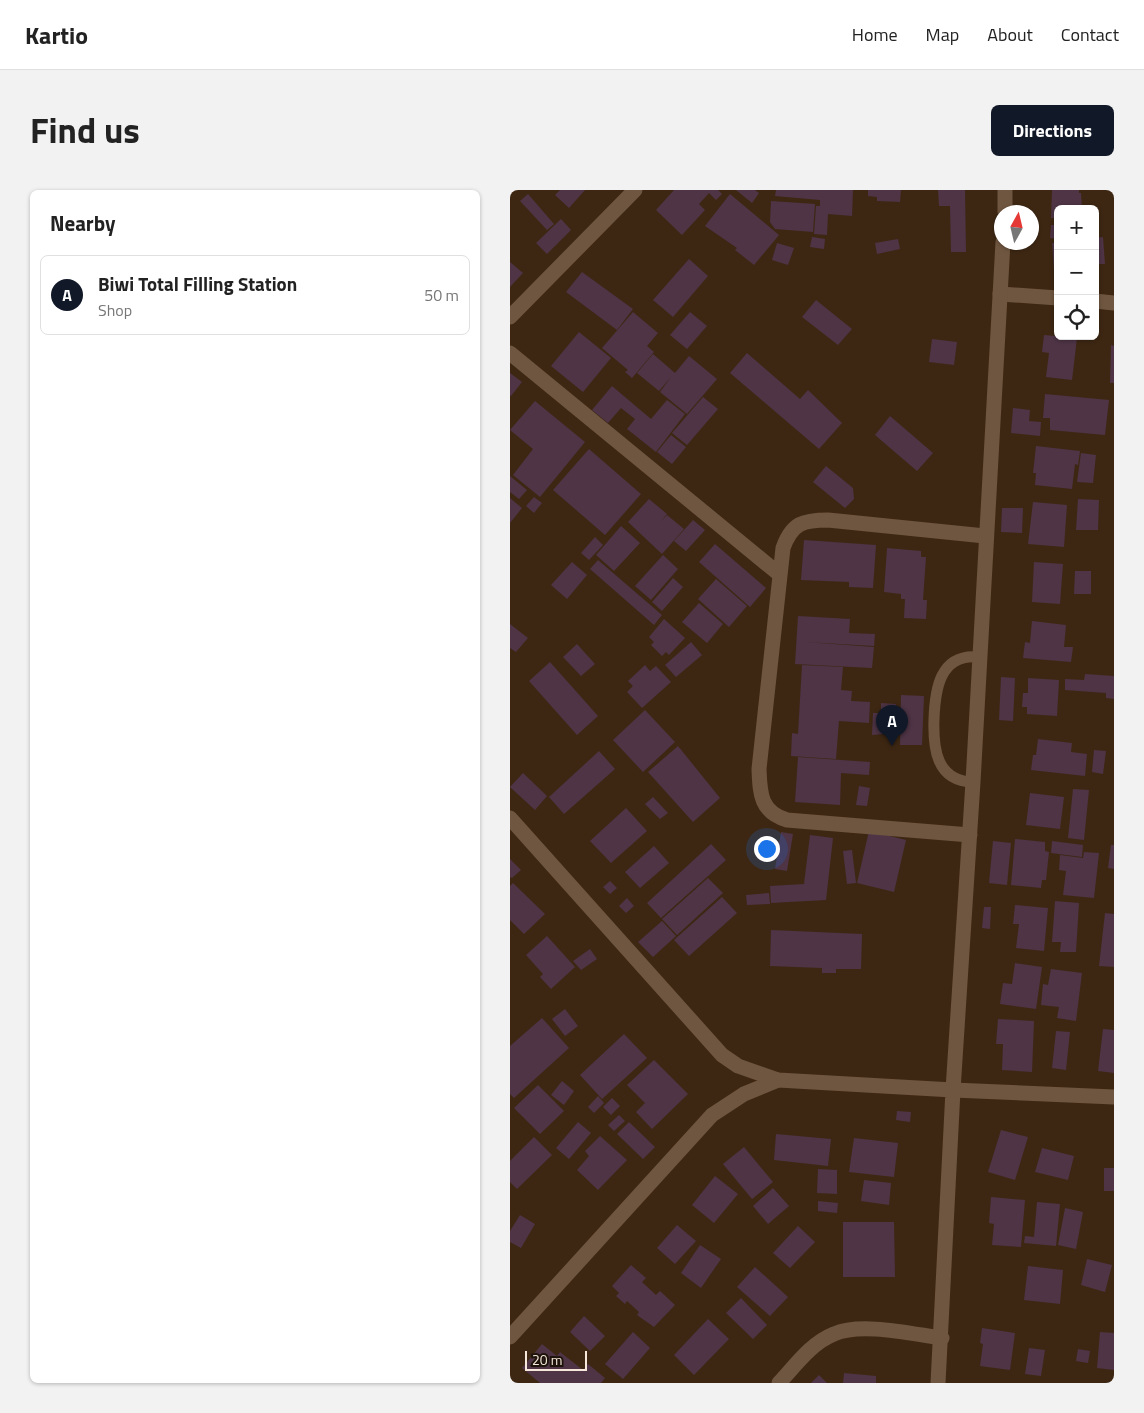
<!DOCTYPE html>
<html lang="en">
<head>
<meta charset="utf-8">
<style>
	body { margin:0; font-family:"Titillium Web",sans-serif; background:#f2f2f2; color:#222 }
	.controls { position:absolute; right:15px; top:15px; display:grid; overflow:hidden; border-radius:8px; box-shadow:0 1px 4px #0004 }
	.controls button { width:45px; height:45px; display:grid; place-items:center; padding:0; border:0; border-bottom:1px solid #e0e0e0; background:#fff; color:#222; font:25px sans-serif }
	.compass { position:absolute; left:484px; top:15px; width:45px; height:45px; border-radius:50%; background:#fff; box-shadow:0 1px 4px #0004; rotate:8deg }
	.scale { position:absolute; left:15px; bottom:12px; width:62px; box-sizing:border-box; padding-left:5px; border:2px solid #f6e7da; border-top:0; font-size:14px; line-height:18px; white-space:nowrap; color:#f6e7da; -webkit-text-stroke:4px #1d130a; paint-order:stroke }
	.you { position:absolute; left:256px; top:658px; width:18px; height:18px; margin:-12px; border:4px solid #fff; border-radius:50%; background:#1a73e8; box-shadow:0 0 0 8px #1a73e833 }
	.badge { display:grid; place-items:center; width:32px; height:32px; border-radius:50%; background:#111827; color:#fff; font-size:16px; font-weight:700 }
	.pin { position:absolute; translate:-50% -41px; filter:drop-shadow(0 1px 2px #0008) }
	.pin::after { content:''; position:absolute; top:26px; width:18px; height:15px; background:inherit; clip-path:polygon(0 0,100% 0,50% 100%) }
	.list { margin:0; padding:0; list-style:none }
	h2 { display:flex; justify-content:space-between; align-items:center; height:65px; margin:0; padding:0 20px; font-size:21px }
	h2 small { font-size:16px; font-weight:400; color:#767676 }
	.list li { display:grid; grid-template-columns:32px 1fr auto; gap:15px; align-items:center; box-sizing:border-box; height:80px; margin:0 10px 10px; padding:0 10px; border:1px solid #e0e0e0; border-radius:8px }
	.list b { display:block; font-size:19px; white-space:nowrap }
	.list p { margin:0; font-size:16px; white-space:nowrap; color:#767676 }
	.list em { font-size:16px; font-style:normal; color:#767676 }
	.icon { flex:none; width:28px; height:28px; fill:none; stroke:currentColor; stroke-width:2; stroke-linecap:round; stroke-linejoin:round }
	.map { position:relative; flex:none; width:604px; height:1193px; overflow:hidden; border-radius:8px }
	header { display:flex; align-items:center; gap:30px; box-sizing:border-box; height:70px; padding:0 25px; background:#fff; border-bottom:1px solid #e0e0e0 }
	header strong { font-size:24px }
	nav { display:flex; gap:28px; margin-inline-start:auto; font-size:18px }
	.intro { display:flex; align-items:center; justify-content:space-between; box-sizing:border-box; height:120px; padding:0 30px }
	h1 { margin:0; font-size:35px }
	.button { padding:12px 22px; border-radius:8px; background:#111827; color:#fff; font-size:18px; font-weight:700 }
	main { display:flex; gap:30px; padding:0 30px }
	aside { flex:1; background:#fff; border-radius:8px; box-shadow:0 1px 4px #0004 }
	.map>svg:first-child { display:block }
	.building { fill:#4e3445 }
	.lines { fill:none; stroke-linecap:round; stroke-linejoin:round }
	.lane { stroke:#6f5640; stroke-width:11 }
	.street { stroke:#6f5640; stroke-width:15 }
	.secondary { stroke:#6f5640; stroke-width:15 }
</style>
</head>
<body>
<header>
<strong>Kartio</strong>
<nav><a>Home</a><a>Map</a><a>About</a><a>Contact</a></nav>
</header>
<div class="intro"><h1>Find us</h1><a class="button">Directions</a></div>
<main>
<aside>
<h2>Nearby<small></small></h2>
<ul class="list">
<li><span class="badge">A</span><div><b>Biwi Total Filling Station</b><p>Shop</p></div><em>50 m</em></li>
</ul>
</aside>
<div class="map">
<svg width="604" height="1193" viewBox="0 0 604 1193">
	<rect width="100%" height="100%" fill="#3d2713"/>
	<!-- building -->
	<path class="building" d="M 50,0 L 75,0 L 59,18 L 45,5 Z
		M 164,0 L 208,0 L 212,4 L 206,10 L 199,3 L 189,14 L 195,20 L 172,45 L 146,20 Z
		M 226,0 L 245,0 L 249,3 L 242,13 Z
		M 266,0 L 343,0 L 342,26 L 318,24 L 317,45 L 304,44 L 306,16 L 310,16 L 310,10 L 265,6 Z
		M 358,0 L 391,0 L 390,12 L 367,11 L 367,7 L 358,6 Z
		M 428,0 L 455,0 L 456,62 L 441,62 L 440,16 L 429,16 Z
		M 542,0 L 569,0 L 569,3 L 571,3 L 572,19 L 548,19 L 548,28 L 541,28 Z
		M 18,4 L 44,34 L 37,40 L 10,11 Z
		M 220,4 L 269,45 L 244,75 L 225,60 L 227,58 L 195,36 Z
		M 261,11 L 305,14 L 303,42 L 265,39 L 260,32 Z
		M 51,29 L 61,40 L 37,64 L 26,53 Z
		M 541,35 L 548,35 L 548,49 L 540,48 Z
		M 302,47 L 315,49 L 314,59 L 300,57 Z
		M 593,47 L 595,74 L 585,74 L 585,48 Z
		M 388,49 L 390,59 L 367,64 L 365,53 Z
		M 267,53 L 284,58 L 278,75 L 262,70 Z
		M 542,53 L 548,53 L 548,81 L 544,81 Z
		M 179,69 L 198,86 L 163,127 L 143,110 Z
		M 0,72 L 13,83 L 0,97 Z
		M 72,82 L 123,119 L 107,140 L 56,102 Z
		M 306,110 L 342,139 L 328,155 L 292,127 Z
		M 123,122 L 148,143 L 137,156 L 144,162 L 122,188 L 115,182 L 118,180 L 92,158 Z
		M 180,122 L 197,136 L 177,159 L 160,145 Z
		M 69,142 L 101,168 L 73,202 L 41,176 Z
		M 534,145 L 567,148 L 562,190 L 536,187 L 539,163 L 532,162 Z
		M 422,149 L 447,152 L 444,175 L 419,172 Z
		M 601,155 L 604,156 L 604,193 L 600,193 Z
		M 237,163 L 290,209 L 298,200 L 332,233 L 309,259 L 220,183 Z
		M 143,164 L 165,183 L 179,166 L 207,189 L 177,224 L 150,202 L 161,187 L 149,201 L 127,183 Z
		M 0,183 L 12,192 L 1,206 L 0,205 Z
		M 102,196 L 141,229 L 157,210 L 175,224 L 146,262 L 117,239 L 125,229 L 111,218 L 98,233 L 82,220 Z
		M 535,204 L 599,210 L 595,245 L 540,240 L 540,228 L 533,228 Z
		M 193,207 L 208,219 L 177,255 L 162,243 Z
		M 25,211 L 75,252 L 30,307 L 3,285 L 23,259 L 0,240 Z
		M 503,218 L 520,220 L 519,231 L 531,232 L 530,246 L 501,243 Z
		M 380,226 L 423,263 L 407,281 L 365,245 Z
		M 161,245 L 176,257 L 162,274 L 147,262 Z
		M 526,256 L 570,261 L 568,275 L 565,274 L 562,299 L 525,295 L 526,283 L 523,283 Z
		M 79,259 L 131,304 L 95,345 L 43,300 Z
		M 571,263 L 586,265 L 583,293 L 567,292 Z
		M 316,276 L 343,298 L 344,309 L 335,318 L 303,292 Z
		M 0,286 L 17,300 L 9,309 L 0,302 Z
		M 24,307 L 32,313 L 24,323 L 16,316 Z
		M 0,308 L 12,318 L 0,333 Z
		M 139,309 L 157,324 L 151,331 L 157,325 L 174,339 L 152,364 L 118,332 Z
		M 568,309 L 589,310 L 588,340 L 566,340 Z
		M 523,312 L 557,315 L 554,357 L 518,354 Z
		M 492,318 L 513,318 L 512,343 L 491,342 Z
		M 183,330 L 195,340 L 176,361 L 164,351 Z
		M 111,336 L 130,353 L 104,381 L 86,365 Z
		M 85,347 L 93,355 L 79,370 L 71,363 Z
		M 294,350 L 366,355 L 363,398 L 339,397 L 339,392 L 291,390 Z
		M 205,354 L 256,398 L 240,417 L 189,372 Z
		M 377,358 L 411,361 L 411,367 L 416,367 L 413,410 L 417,410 L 416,429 L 394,428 L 395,409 L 391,409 L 391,404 L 374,402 Z
		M 153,365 L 168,379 L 141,410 L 125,396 Z
		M 88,370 L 152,425 L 144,435 L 80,379 Z
		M 62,372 L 77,385 L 57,409 L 41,395 Z
		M 524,372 L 553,374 L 550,414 L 522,412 Z
		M 565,381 L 581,381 L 581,404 L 564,404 Z
		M 163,388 L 173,397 L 152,421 L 142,412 Z
		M 206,389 L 237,416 L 219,437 L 188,409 Z
		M 189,413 L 213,434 L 197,453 L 172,432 Z
		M 288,426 L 340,429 L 339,443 L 365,444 L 364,456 L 295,452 L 364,457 L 362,478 L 285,474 Z
		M 154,429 L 175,448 L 159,465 L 156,462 L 152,466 L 141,455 L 144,452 L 139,447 Z
		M 522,431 L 556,435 L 554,457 L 563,457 L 561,472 L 513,468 L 515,452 L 520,453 Z
		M 0,434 L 18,448 L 6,462 L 0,458 Z
		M 181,452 L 192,465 L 166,487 L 155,475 Z
		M 67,454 L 85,474 L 71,486 L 53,467 Z
		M 40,472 L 88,526 L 67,545 L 19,491 Z
		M 135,475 L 140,481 L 146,476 L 161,492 L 132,518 L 117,502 L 123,496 L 118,491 Z
		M 292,475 L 333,477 L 331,500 L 342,501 L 341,511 L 360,512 L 359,533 L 329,531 L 326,569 L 281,566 L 282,543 L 288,544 Z
		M 575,484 L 604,486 L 604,509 L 596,508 L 596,503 L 555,500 L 555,489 L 574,490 Z
		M 491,487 L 505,488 L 503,531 L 489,530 Z
		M 518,488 L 549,490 L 547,526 L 517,524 L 517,517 L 512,517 L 513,503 L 518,503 Z
		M 391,505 L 414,506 L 412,555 L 390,555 Z
		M 371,513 L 386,514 L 385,543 L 362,545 L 363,523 L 371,523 Z
		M 135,520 L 165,552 L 133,582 L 103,550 Z
		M 528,549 L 562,553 L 561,562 L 577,564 L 575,586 L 521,580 L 523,565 L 526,565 Z
		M 168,556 L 210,608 L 183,632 L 138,582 Z
		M 584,560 L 596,561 L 593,584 L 582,582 Z
		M 89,561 L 105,579 L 54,624 L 39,607 Z
		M 288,567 L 360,572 L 359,585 L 331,583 L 330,615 L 285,612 Z
		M 13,583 L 37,606 L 25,620 L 0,597 Z
		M 349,596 L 360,598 L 357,616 L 346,615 Z
		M 563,599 L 579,600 L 574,650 L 558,648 Z
		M 520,603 L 554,607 L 550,639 L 516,635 Z
		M 143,607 L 158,623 L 150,629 L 135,614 Z
		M 116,618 L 137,641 L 101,673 L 80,651 Z
		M 359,641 L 396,650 L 384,702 L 347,693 Z
		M 271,642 L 283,644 L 277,681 L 265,679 Z
		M 300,645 L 323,648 L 316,710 L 261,713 L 260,696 L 294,694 Z
		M 505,649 L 535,652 L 535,661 L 539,662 L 536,690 L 532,690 L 531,698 L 501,695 Z
		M 483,651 L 501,653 L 497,695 L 479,693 Z
		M 542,651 L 573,655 L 572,667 L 541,663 Z
		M 201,654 L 216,670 L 151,728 L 137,713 Z
		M 601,655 L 604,655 L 604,679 L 598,678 Z
		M 144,656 L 159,673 L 130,698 L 115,682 Z
		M 342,660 L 346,693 L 337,694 L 333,661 Z
		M 574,662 L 589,663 L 584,708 L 553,705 L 556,681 L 549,680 L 550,665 L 573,668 Z
		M 0,669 L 11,680 L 2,688 L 0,687 Z
		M 198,688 L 213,703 L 167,745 L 152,729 Z
		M 100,691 L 107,698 L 100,704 L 93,697 Z
		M 3,693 L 35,724 L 14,744 L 0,730 L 0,696 Z
		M 259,703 L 260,714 L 237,715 L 236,705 Z
		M 212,707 L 227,723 L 179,766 L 164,750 Z
		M 117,708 L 124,716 L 116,723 L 109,716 Z
		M 545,711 L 569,713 L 566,762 L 550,762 L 551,752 L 542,752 Z
		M 505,715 L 538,718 L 534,761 L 506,758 L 509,734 L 503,734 Z
		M 474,717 L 481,717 L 480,739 L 472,738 Z
		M 595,723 L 604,724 L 604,777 L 589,776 Z
		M 152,731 L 166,746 L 143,767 L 128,752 Z
		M 261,740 L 352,744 L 351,779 L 326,779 L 326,783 L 312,783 L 312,778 L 260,776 Z
		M 37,746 L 65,777 L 41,799 L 30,787 L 33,784 L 16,765 Z
		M 80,759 L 87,769 L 71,780 L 63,771 Z
		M 505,773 L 532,777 L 526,819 L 490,814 L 493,793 L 502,794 Z
		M 541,779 L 572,783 L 566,831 L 547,828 L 549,817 L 531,815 L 533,794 L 538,795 Z
		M 55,819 L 68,836 L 55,846 L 42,829 Z
		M 32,828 L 59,858 L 4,908 L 0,904 L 0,856 Z
		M 488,829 L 524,831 L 522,882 L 492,880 L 493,854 L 486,854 Z
		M 593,839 L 604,840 L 604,883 L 588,881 Z
		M 546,841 L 560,842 L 556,880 L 542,878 Z
		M 114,844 L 137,868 L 92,909 L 70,885 Z
		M 144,870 L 178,904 L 142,939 L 126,922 L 135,913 L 117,895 Z
		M 52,891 L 64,901 L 54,915 L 41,905 Z
		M 28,895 L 54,921 L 30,944 L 4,918 Z
		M 88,906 L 94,913 L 84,923 L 78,917 Z
		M 102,908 L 110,916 L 101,925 L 93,917 Z
		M 387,921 L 401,922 L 400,932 L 386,930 Z
		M 109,925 L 115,931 L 104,941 L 98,935 Z
		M 68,932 L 81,943 L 59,969 L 46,958 Z
		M 119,932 L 145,957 L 133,969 L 107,944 Z
		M 491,940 L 518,947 L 505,990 L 478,982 Z
		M 266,944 L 321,949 L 318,976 L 264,970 Z
		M 90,946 L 117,970 L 88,1000 L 67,980 L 79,966 L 75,961 Z
		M 24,947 L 42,965 L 7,999 L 0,992 L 0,971 Z
		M 344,948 L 388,953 L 384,987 L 339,982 Z
		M 234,957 L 263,992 L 242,1009 L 213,974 Z
		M 532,958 L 564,966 L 558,990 L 525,982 Z
		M 594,978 L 604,978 L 604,1001 L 594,1001 Z
		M 308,979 L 327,980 L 327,1004 L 307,1003 Z
		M 205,986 L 228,1004 L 204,1033 L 182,1015 Z
		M 354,990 L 381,993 L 379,1015 L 351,1011 Z
		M 263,998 L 279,1016 L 258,1034 L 243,1016 Z
		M 481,1007 L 515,1010 L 511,1057 L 482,1055 L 484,1034 L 479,1033 Z
		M 308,1011 L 328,1013 L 327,1023 L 308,1021 Z
		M 527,1012 L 550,1014 L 546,1056 L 514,1053 L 515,1046 L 524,1047 Z
		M 555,1018 L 573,1022 L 566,1059 L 548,1055 Z
		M 10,1025 L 25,1034 L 11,1058 L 0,1052 L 0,1041 Z
		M 333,1032 L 384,1032 L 385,1087 L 333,1087 Z
		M 167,1035 L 186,1051 L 165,1074 L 147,1058 Z
		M 288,1036 L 305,1052 L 280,1078 L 263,1063 Z
		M 190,1055 L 211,1069 L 191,1098 L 171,1083 Z
		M 577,1069 L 602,1075 L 595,1102 L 571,1095 Z
		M 121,1075 L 136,1088 L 132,1092 L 146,1105 L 150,1101 L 165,1115 L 144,1137 L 127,1125 L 129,1122 L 117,1111 L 115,1114 L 106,1106 L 109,1103 L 102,1096 Z
		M 518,1076 L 553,1080 L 550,1114 L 514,1110 Z
		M 245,1077 L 278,1107 L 260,1126 L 227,1097 Z
		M 231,1108 L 257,1135 L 243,1149 L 216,1123 Z
		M 74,1126 L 95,1146 L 80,1161 L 60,1142 Z
		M 198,1129 L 219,1149 L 184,1185 L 164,1165 Z
		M 472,1138 L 505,1143 L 500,1180 L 470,1176 L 473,1154 L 470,1153 Z
		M 123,1142 L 140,1158 L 113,1189 L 95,1174 Z
		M 590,1142 L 604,1143 L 604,1180 L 587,1178 Z
		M 32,1154 L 47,1166 L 50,1162 L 73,1180 L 78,1174 L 95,1188 L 91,1193 L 30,1193 L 12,1178 Z
		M 519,1158 L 535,1160 L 531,1186 L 515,1184 Z
		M 568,1159 L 580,1161 L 578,1173 L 566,1171 Z
		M 334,1183 L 366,1186 L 366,1193 L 333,1193 Z
		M 309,1185 L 317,1193 L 301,1193 Z"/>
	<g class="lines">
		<!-- lane -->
		<path class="lane" d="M 463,592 C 426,591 423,558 424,529 C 425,501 429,463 469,467"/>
		<!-- street -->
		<path class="street" d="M 490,104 L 548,108
			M 585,111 L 604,113
			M 0,127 L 125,0
			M 0,163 L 269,384
			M 460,645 L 277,630 C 250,622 250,603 249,579 L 273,358 C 282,333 293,330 318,330 L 475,346
			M 443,900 L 604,907
			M 0,1147 L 202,925 L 234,904 L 268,890
			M 269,1193 C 285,1176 301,1153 324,1144 C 351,1132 402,1144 432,1148"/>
		<!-- secondary -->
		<path class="secondary" d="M 495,22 L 495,0
			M 0,628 L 212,865 L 228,876 L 268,890 L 443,900
			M 428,1193 L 443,900 L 463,592 L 493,52"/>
	</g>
</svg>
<div class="controls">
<button>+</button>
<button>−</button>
<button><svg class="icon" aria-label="locate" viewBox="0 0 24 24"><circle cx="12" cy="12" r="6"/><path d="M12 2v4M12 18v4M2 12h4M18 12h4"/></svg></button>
</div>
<svg class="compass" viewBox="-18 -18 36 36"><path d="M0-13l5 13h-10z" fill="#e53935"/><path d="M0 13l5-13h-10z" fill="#767676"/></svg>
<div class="scale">20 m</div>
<div class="you"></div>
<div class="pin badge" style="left:382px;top:556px">A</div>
</div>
</main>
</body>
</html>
